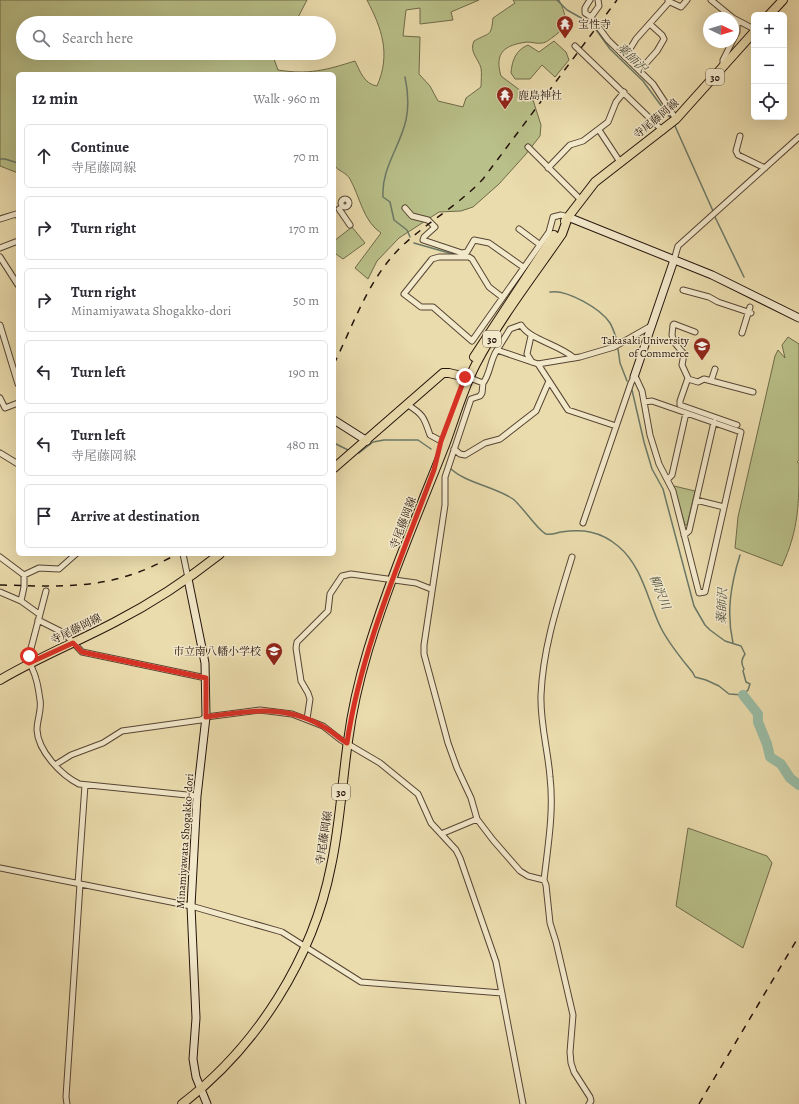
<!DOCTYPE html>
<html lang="en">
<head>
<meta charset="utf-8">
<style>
	body { margin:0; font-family:Alegreya,"Noto Serif JP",serif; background:#f7f7f7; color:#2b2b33 }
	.controls { position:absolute; right:12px; top:12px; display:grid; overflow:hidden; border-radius:6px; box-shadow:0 4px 16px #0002 }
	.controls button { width:36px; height:36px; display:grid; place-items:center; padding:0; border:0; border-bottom:1px solid #e1e1e2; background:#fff; color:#2b2b33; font:20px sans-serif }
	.compass { position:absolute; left:703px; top:12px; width:36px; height:36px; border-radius:50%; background:#fff; box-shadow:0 4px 16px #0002; rotate:94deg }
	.stop { position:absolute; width:12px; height:12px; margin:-9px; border:3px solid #d93025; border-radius:50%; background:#fff }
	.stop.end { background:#d93025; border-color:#fff; box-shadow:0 1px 4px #0008 }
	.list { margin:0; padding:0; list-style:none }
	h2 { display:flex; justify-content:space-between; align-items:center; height:52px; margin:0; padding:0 16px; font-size:17px }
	h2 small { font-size:13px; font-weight:400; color:#7c7c81 }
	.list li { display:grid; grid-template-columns:26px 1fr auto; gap:12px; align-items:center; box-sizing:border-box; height:64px; margin:0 8px 8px; padding:0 8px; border:1px solid #e1e1e2; border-radius:6px }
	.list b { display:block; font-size:15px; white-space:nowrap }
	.list p { margin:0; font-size:13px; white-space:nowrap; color:#7c7c81 }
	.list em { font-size:13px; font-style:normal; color:#7c7c81 }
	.icon { flex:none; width:22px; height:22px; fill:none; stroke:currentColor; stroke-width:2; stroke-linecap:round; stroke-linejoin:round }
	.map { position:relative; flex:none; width:799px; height:1104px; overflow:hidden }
	.search { position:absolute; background:#fff; box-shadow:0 4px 16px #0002; left:16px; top:16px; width:320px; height:44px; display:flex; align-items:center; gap:10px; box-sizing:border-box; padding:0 14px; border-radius:22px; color:#7c7c81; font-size:15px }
	.panel { position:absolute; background:#fff; box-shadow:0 4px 16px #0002; left:16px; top:72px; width:320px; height:484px; border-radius:6px }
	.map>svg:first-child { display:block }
	.green { fill:#b9c089; stroke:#6e6a4a }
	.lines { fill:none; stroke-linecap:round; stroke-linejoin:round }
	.stream { stroke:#6a7867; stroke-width:1.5 }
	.river { stroke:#99bca5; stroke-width:10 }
	.street-casing { stroke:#564534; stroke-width:7 }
	.secondary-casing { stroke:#24130b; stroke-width:9 }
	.primary-casing { stroke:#24130b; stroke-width:10 }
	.street { stroke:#f2e8ca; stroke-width:5 }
	.secondary { stroke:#f2e8ca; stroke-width:7 }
	.primary { stroke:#ebdcad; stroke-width:8 }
	.rail { stroke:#24130b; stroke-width:1.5; stroke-dasharray:7 7; stroke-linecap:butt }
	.route { stroke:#d93025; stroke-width:5 }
	.labels { text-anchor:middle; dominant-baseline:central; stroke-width:3; stroke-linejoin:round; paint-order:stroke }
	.shield { fill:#f2e8ca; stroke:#625344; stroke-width:1 }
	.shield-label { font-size:10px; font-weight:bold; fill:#24130b }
	.poi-label { font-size:11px; fill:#24130b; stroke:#f2e8ca; text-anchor:start }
	.street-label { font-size:11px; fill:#24130b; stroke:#f2e8ca }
	.water-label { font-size:12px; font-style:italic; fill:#4d4e41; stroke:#f2e8ca }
</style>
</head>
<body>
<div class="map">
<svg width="799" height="1104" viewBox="0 0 799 1104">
	<rect width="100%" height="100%" fill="#ebdcad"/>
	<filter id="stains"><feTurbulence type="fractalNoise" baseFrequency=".005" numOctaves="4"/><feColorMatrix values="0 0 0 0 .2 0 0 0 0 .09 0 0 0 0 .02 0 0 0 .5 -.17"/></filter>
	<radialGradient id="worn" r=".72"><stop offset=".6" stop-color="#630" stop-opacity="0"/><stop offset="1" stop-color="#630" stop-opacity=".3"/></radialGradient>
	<!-- green -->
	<path class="green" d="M 0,0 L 307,0 L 295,23 L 23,23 L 23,53 L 274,53 L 274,59 L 278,70 C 309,75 326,70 355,61 C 360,71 364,84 377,86 C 391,54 382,29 367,0 L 479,0 L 451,12 L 453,20 L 420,24 L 420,8 L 406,10 L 403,36 L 420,37 L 419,74 L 430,86 L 438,101 L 463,107 L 466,98 L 481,87 C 481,81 482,74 481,68 C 478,58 469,52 474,41 C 490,32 491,37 493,18 L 515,3 L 513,0 L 559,0 C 567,16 569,26 553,37 C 550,39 546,43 542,43 C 537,44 532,42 527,42 C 505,45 494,52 501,76 L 533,100 L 541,125 L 540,136 L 526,154 L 499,184 L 473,207 L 461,211 L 439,212 L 399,238 L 377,261 L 368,279 L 355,268 L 381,233 C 363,221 360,197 350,179 C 347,173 338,171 334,165 L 334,74 L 18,74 L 18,173 L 0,166 Z
		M 554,41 L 566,52 L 569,60 L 555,77 L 542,65 L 530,79 L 515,79 L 511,73 C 512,60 516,50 528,45 L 539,52 Z
		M 352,227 L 365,243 L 343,259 L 336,254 L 334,254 L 334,241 Z
		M 788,337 L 799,344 L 799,460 L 797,462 L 799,463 C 799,503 799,529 782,566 L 735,548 L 738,517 L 775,356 L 778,350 L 785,358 L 782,345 Z
		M 674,486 L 695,491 L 687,525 L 685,525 Z
		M 688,828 L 767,856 L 772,863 L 743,948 L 676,906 Z"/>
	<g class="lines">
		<!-- stream -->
		<path class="stream" d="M 557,0 L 567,10 L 592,24 L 610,49 L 643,81 L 671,119
			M 405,77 C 408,91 409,106 406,120 C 400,147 381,169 383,197 L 390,202 L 394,220 L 407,230 L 410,237
			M 675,126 L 713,211
			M 0,159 L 5,159 L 18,163
			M 715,217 L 744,277
			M 414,243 L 456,255
			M 550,292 C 567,289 601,309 610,323 C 613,328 615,335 617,340
			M 618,349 L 620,363 L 627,381
			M 334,443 L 348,450
			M 356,452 L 359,453 L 373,442 L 384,440 L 418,440 L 431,449
			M 450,468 C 465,483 494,486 513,499 C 523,507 538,531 546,534 C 552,535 556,533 561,532 C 583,529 600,531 618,546 C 642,566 647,598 660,626 C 668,643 681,658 693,673 L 695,677 L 706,680 L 719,686 L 729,694 L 743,695 L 748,690 L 750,684 L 746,682 L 743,671 L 744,669 C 741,663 741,660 745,654 L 741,646 L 725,641 L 710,630 L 705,625 L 694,606 L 663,489 L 652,469 L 644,442 L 632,390
			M 733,643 C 726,612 731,584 740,555"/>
		<!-- river -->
		<path class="river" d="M 743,695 L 758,714 L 758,722 L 767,744 L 770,757 L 781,764 L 790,778 L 799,785"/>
		<!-- street casing -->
		<g class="street-casing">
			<path id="street" d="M 590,0 L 585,8 L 585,13 L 591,17 L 608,40 L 653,84 L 676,119
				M 711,0 L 733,18
				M 668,1 L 681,7 L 687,0
				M 591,17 L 599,6 L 598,0
				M 733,18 L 754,29
				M 733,40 L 737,32 L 737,21
				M 575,46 L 663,131
				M 625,57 L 636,39 L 669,2
				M 723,67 L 723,60 L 732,42
				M 640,70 L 657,51 L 664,39 L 662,35 L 651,25
				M 599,130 L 620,162
				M 740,136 L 736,151 L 738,155 L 765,168
				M 528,147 L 580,199
				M 548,168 L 570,145 L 583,141 L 608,122 L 616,102 L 624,92
				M341 203a4 4 0 1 1 8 0a4 4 0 1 1-8 0Z
				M 405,208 L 412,216 L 428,220 L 435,227 L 424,237 L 423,240 L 462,253 L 467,252 L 474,240 L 489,243 L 523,267
				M 339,209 L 350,225
				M 0,219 L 16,214 L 18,216
				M 519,229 L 539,244
				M 0,248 L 18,241
				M 0,257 L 18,285
				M 674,260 L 678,246 L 799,137
				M 683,290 L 709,297 L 718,302 L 751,313
				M 502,297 L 489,287 L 472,259 L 469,257 L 439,257 L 432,259 L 404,294 L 421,307 L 433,307 L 472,341 L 549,232 L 553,217 L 561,215 L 568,217
				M 0,325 L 18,384
				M 695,332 L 674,324 L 673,325 L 672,335 L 674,342 L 684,354 L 682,365 L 688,378 L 680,401 L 680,405 L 737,425
				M 742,333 L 750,307
				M 531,336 L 527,354 L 532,362
				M 497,350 L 510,329 L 521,325 C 530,340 558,344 574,358
				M 538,364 L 568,410 L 616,426
				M 470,378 L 483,383 L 482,393 L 480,396 L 471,399 L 445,477 L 445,505 L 424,645 L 424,654 L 448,743 L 457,768 L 471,798 L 477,819 L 493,840 L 520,871 L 528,876 L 544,880
				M 688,379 L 698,382 L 704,379 L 753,392
				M 711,381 L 715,369
				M 483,383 C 490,375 490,360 497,350 L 538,364 L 580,357 L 614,347 L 651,326
				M 0,398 L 5,408 L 18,403
				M 408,405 C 424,415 424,418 430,435 L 441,441
				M 454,449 L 460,454 L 465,455 L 485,443 L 500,439 L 536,411 L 549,381
				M 0,453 L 18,464
				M 668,479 L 672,475 L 686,413
				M 696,500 L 724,507
				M 583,523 L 631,383 L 634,377 L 636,378 L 642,391 L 650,435 L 659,464 L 673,491 L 699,593 L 705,592 L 741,432 L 652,401 L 644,402
				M 684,535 L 689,531 L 714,422
				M 183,554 L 188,578
				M 0,557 L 24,575 L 24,587 L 21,601
				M 572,557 C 558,603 543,647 541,695 C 540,723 548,750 550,777 C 554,811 548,845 544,880 L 546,885 L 550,923 L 556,942 L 573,1015 L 570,1052 L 571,1063 L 574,1072 L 590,1097 L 591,1101 L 589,1104
				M 24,575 L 39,568 L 59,569 L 76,554
				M 46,591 L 29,656 C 29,665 34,670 36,679 C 38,685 39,693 40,700 C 42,710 37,719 37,730 C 38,751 61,775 79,784 L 197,796
				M 0,592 L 21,601 L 39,614
				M 38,620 L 64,633 L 82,652 L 206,678
				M 307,719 L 310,699 L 308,693 L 301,681 L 296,648 L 297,642 L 328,611 L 330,594 L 342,576 L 351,574 L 416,583 L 431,589
				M 55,765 L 71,755 L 103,743 L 122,731 L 201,720 L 206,717 L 260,710 L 292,714 L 323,726 L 341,740 L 380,763 L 418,794 L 431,823 L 456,850 L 460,858 L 496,962 L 523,1104
				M 441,834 L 477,819
				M 0,868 L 191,906 L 282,932 L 361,982 L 502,993
				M 78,884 L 85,785
				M 67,1104 L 66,1097 L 80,884"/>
		</g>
		<!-- secondary casing -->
		<g class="secondary-casing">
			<path id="secondary" d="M 568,217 L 712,275 L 799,318
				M 634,377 L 674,260
				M 334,420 L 367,441
				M 188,579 L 205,663 L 206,717 L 197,796 L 191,906 L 196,1018 L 193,1059 L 196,1077 L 207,1104"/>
		</g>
		<!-- primary casing -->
		<g class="primary-casing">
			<path id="primary" d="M 769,15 L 783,0
				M 565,221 L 595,182 L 676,119 L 754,32
				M 474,357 L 554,235
				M 334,468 L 443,373 L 449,373 L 470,378
				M 0,680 C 37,658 77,642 115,622 C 152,603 187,580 220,554
				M 182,1104 C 257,1047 313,958 331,866 C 340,825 342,782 348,741 C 352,710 359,680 368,650 C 389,581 418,513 445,445 C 455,418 463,389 476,364 C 500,318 533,276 562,234 L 568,217"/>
		</g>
		<!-- street -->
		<use href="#street" class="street"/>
		<!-- secondary -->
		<use href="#secondary" class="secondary"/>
		<!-- primary -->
		<use href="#primary" class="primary"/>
		<!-- rail -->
		<path class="rail" d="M 334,364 C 353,325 368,281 398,250 C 424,224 458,206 483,179 L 617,0
			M 0,585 C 43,586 86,589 127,576 C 145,571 161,562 178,554
			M 699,1104 L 799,936"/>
	</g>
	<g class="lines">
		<!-- route -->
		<path class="route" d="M 29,656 L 29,663 L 73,643 L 82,652 L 206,678 L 206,717 C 246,711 284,704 322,726 C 331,730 338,738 347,743 C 361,649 401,559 434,470 L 441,441 L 465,377"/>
	</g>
	<!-- icons -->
	<defs>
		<g id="temple-pin" transform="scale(0.9)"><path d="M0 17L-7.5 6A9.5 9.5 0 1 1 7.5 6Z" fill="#8f2418" stroke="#f2e8ca"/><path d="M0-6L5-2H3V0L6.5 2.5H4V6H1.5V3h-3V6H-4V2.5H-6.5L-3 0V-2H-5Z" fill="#fff"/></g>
		<g id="university-pin" transform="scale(0.9)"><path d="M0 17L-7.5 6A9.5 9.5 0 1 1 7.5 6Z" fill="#8f2418" stroke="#f2e8ca"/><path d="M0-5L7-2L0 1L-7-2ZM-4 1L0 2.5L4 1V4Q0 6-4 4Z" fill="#fff"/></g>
		<g id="school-pin" transform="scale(0.9)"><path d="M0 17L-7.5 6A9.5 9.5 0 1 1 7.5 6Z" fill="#8f2418" stroke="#f2e8ca"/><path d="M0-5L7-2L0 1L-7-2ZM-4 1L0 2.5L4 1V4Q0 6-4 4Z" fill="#fff"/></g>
	</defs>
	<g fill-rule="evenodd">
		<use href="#temple-pin" x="565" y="24"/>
		<use href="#temple-pin" x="505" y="95"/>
		<use href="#university-pin" x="702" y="346"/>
		<use href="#school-pin" x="274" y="651"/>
	</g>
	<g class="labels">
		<!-- shield labels -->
		<g class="shield">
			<rect x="706" y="69" width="18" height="16" rx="3"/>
			<rect x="483" y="331" width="18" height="16" rx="3"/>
			<rect x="332" y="784" width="18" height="16" rx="3"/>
		</g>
		<g class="shield-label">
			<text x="715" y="77">30</text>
			<text x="492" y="339">30</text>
			<text x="341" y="792">30</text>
		</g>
		<!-- poi labels -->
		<g class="poi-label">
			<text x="578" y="24">宝性寺</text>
			<text x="518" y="95">鹿島神社</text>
			<text x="689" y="340" text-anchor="end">Takasaki University<tspan x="689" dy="13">of Commerce</tspan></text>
			<text x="261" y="651" text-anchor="end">市立南八幡小学校</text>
		</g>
		<!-- street labels -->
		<g class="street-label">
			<text transform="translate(656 119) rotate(-40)">寺尾藤岡線</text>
			<text transform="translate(403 523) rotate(-69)">寺尾藤岡線</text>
			<text transform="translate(76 629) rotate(-26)">寺尾藤岡線</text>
			<text transform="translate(324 838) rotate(-81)">寺尾藤岡線</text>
			<text transform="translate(185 841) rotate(-86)">Minamiyawata Shogakko-dori</text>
		</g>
		<!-- water labels -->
		<g class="water-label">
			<text transform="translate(632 58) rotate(44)">薬師沢</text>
			<text transform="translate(660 592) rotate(68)">柳沢川</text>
			<text transform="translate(722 606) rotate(-88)">薬師沢</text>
		</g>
	</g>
	<rect width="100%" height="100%" filter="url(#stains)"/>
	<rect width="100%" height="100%" fill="url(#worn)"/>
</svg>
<div class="controls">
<button>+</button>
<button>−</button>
<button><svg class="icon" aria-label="locate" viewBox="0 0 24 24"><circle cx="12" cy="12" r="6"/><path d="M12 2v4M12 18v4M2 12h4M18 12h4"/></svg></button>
</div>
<svg class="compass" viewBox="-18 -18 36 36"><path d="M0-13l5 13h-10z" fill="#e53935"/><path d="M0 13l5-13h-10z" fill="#7c7c81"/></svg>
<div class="stop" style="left:29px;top:656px"></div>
<div class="stop end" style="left:465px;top:377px"></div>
<div class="search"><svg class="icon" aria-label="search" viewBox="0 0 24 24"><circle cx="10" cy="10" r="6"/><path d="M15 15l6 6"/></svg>Search here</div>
<section class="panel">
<h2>12 min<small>Walk · 960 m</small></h2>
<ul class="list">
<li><svg class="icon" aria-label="ahead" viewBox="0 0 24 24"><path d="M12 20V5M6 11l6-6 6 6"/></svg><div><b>Continue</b><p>寺尾藤岡線</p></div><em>70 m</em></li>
<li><svg class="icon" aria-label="right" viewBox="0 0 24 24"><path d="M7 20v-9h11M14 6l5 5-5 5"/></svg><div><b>Turn right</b></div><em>170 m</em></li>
<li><svg class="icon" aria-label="right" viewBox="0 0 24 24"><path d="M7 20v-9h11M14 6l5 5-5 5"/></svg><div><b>Turn right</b><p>Minamiyawata Shogakko-dori</p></div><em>50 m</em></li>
<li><svg class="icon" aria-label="left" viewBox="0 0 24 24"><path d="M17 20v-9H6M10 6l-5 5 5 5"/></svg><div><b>Turn left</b></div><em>190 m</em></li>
<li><svg class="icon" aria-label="left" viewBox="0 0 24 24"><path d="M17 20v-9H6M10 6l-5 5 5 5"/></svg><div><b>Turn left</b><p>寺尾藤岡線</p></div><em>480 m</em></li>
<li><svg class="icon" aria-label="arrive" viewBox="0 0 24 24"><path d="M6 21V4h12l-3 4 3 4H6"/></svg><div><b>Arrive at destination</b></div></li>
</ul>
</section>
</div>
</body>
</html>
